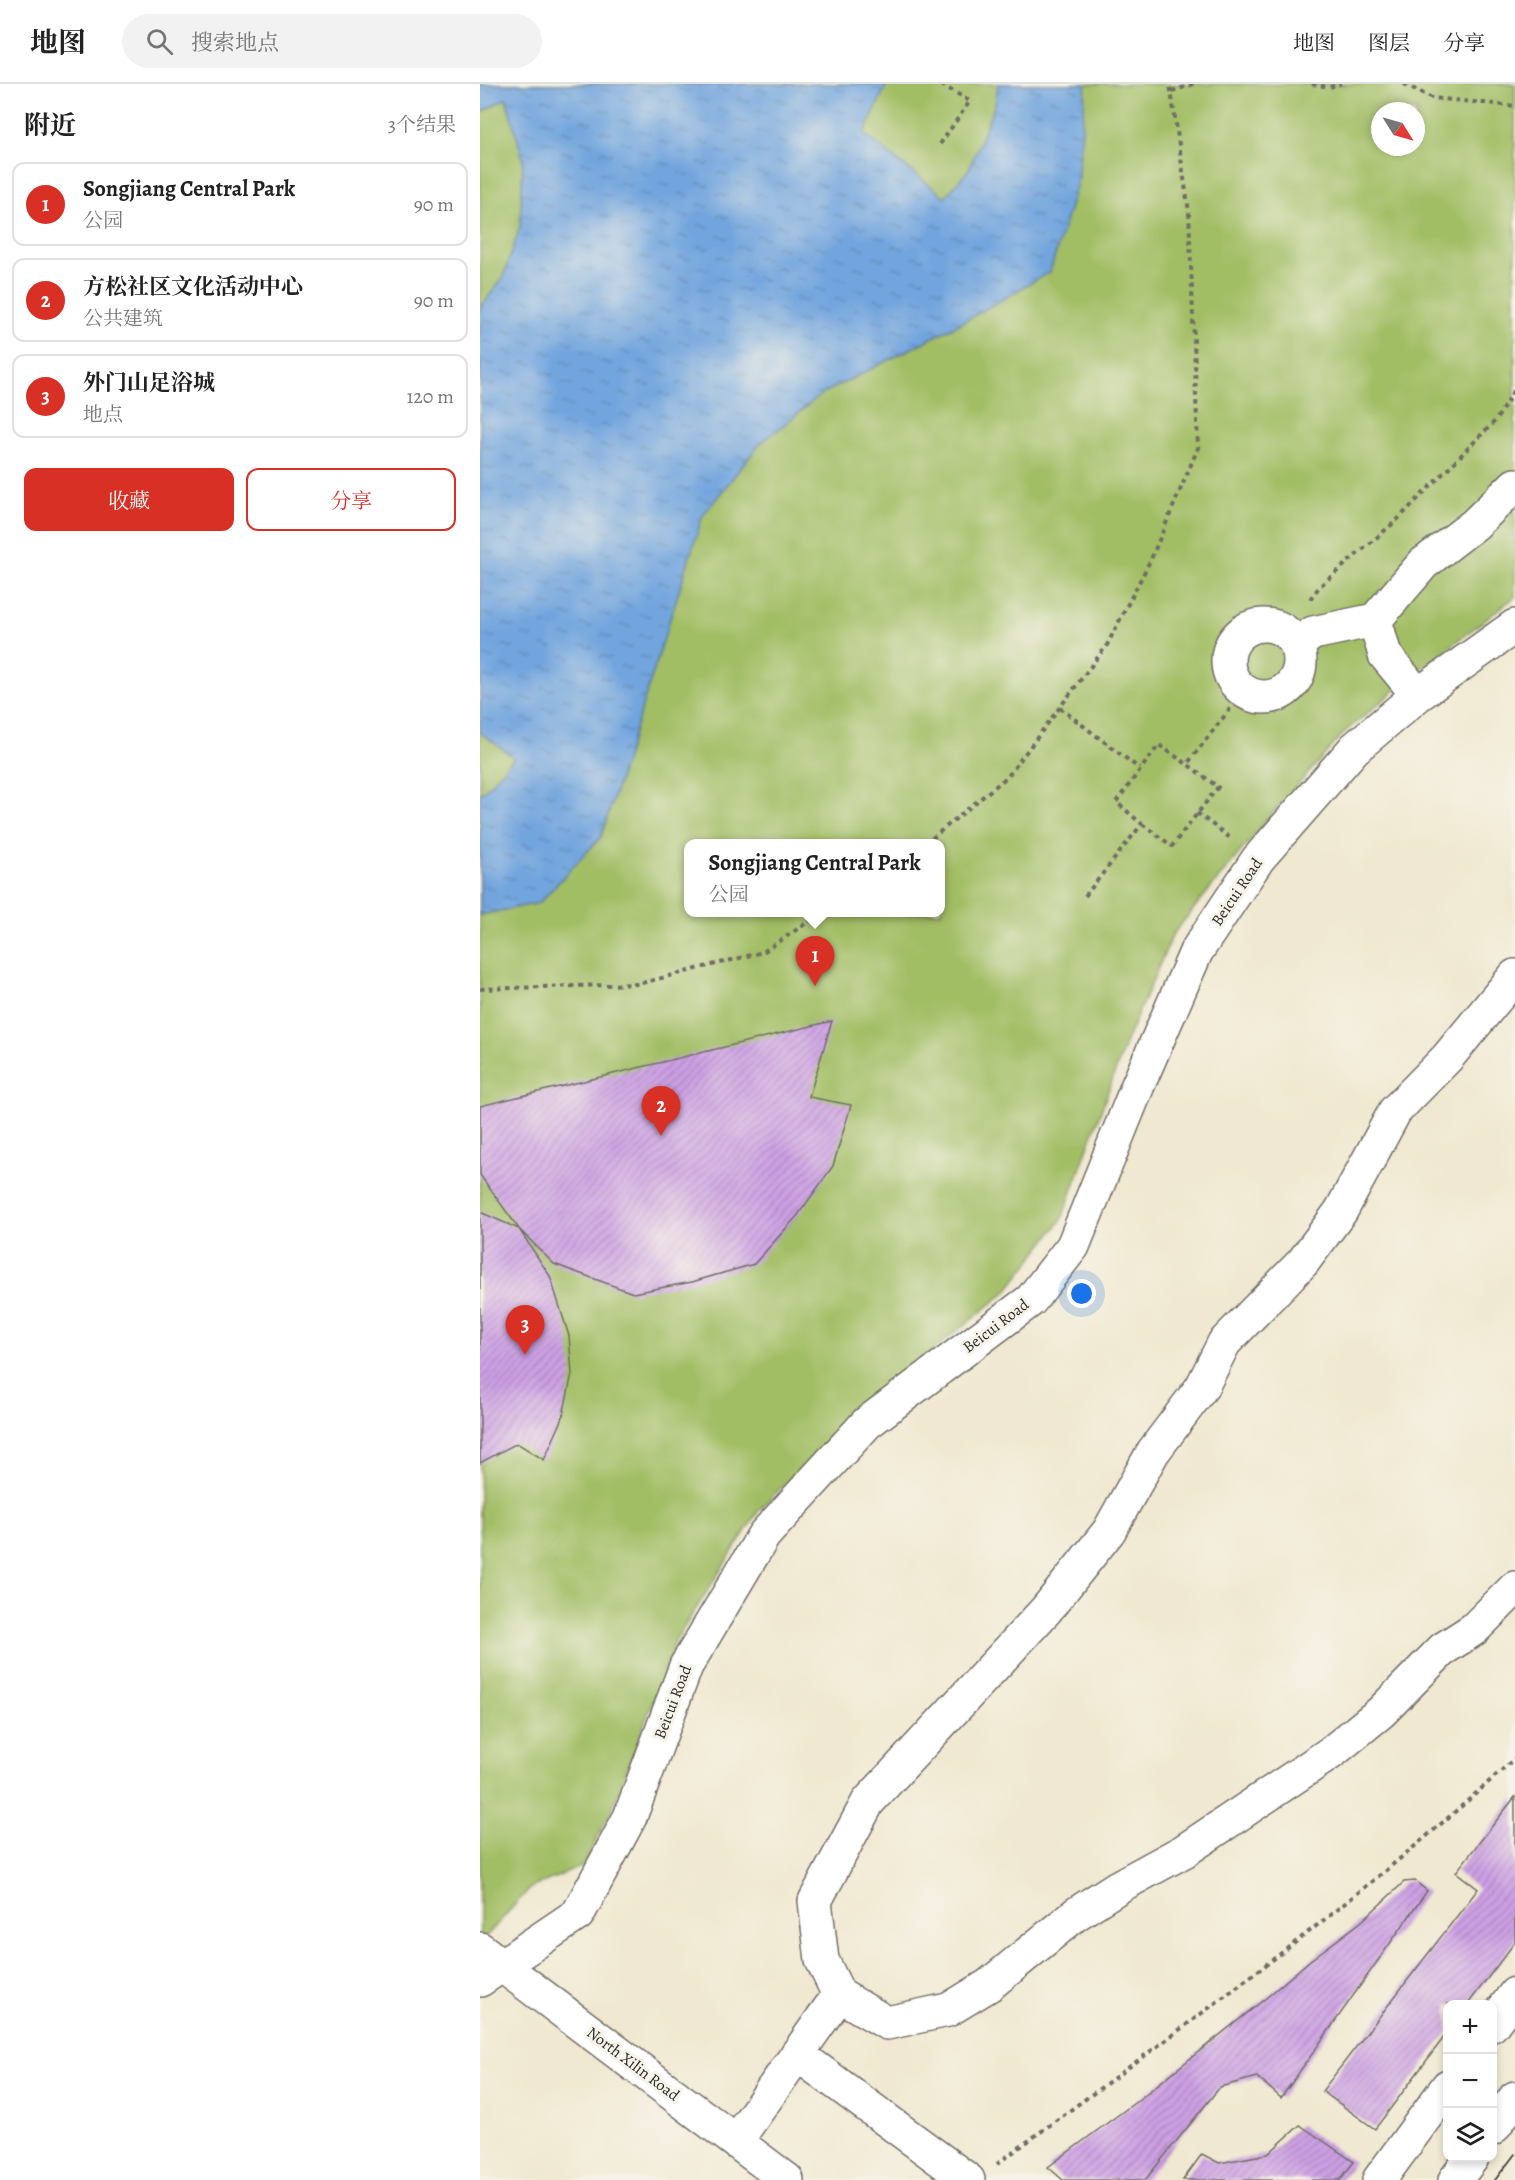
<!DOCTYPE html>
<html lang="zh">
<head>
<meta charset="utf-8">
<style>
	body { margin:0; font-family:Alegreya,"Noto Serif SC",serif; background:#f2f2f2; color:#222 }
	.controls { position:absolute; right:18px; bottom:18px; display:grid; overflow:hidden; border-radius:12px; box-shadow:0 3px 9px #0003 }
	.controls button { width:54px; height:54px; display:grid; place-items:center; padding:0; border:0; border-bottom:2px solid #e0e0e0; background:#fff; color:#222; font:30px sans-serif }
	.compass { position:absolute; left:891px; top:18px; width:54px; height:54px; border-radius:50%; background:#fff; box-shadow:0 3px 9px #0003; rotate:127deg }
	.you { position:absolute; left:602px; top:1210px; width:21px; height:21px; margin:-15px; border:4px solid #fff; border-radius:50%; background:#1a73e8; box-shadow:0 0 0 9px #1a73e833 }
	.badge { display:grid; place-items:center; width:39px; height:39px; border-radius:50%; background:#d93025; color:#fff; font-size:20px; font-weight:700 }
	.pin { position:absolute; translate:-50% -50px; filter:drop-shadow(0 2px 3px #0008) }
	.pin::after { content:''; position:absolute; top:32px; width:21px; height:18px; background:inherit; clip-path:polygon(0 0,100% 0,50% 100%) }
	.popup { position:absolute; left:204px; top:755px; width:261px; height:78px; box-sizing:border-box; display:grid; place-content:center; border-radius:12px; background:#fff; filter:drop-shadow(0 2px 4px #0005); font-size:20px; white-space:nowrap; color:#767676 }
	.popup b { font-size:22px; color:#222 }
	.popup::after { content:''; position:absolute; left:50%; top:100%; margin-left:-12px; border:12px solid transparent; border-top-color:#fff }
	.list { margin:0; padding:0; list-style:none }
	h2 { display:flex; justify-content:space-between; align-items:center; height:78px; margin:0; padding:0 24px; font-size:26px }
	h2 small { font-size:20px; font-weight:400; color:#767676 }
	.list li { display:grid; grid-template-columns:39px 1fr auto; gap:18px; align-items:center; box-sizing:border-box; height:84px; margin:0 12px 12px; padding:0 12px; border:2px solid #e0e0e0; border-radius:12px }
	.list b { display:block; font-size:22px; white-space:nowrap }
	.list p { margin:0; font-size:20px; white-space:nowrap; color:#767676 }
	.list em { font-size:20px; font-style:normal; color:#767676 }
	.actions { display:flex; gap:12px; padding:18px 24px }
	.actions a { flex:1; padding:14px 0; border:2px solid #d93025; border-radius:12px; text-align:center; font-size:21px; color:#d93025 }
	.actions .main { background:#d93025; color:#fff }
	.icon { flex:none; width:33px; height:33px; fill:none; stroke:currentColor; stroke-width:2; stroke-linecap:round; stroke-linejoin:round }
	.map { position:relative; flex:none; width:1035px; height:2096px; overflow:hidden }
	header { display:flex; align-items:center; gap:36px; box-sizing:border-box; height:84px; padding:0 30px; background:#fff; border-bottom:2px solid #e0e0e0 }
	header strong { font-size:28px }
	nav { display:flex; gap:33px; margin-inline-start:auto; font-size:21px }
	.search { width:420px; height:54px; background:#f2f2f2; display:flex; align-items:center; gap:15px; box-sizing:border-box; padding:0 21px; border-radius:33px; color:#767676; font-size:22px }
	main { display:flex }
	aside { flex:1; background:#fff }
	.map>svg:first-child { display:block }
	.green { fill:#a2be65; stroke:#667448; stroke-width:1.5; fill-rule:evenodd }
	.water { fill:url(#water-ripples); stroke:#4e6884; stroke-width:1.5 }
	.building { fill:url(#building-hatch) }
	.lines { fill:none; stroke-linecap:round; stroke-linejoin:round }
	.minor-casing { stroke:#706d65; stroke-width:36 }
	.major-casing { stroke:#706d65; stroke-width:36 }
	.path { stroke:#706d65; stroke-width:4; stroke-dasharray:4.5 4.5; stroke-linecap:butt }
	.minor { stroke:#fff; stroke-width:33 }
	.major { stroke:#fff; stroke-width:33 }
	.tram { stroke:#2b2b2b; stroke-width:1.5 }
	.labels { text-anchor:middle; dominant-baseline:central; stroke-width:6; stroke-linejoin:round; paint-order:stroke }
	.street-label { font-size:16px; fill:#2b2b2b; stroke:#f7f3e8 }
</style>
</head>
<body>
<header>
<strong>地图</strong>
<div class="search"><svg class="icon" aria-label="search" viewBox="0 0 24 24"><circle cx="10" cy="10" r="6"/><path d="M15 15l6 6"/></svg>搜索地点</div>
<nav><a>地图</a><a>图层</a><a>分享</a></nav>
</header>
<main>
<aside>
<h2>附近<small>3个结果</small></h2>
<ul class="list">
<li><span class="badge">1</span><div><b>Songjiang Central Park</b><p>公园</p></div><em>90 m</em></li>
<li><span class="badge">2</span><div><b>方松社区文化活动中心</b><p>公共建筑</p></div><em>90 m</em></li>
<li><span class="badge">3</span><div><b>外门山足浴城</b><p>地点</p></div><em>120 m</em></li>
</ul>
<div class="actions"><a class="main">收藏</a><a>分享</a></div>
</aside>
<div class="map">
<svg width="1035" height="2096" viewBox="0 0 1035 2096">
	<defs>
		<pattern id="water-ripples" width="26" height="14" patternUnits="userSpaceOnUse" patternTransform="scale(1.5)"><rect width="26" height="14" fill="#72a5de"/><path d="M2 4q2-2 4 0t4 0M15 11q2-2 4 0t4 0" fill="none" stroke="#5e87b4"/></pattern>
		<pattern id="building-hatch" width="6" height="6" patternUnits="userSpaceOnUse" patternTransform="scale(1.5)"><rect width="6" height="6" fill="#cda0e5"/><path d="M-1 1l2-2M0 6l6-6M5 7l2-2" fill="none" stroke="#a783ba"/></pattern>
	</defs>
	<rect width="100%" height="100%" fill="#f7f3e8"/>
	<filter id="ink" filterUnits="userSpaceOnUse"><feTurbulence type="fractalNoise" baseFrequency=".0167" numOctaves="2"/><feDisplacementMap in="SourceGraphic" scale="12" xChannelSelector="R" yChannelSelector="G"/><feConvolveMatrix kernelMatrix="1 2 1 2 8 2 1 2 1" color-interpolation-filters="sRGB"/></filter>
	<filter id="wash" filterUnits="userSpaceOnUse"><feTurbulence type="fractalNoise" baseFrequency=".008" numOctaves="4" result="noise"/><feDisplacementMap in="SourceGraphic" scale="24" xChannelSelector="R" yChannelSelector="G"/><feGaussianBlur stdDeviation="1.35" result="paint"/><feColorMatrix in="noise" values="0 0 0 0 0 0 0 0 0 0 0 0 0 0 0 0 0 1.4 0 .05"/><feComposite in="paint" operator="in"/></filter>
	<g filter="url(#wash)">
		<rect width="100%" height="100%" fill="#f0e8d0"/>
		<!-- green -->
		<path class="green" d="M 0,0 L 1035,0 L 1035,513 L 947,580 L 866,647 L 789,733 L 693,850 L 647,955 L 582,1135 L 526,1208 L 379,1325 L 279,1426 L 196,1556 L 133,1723 L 103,1782 L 50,1804 L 0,1859 ZM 900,27 L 936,27 L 936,63 L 900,63 ZM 209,760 L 461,760 L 461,828 L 209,828 Z"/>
		<!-- water -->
		<path class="water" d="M 0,0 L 407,0 L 384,50 L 465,113 L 489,85 L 515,20 L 518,0 L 606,0 L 597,99 L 570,188 L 479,240 L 342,310 L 280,360 L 223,431 L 121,753 L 59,819 L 0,831 L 0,711 L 34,674 L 0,648 L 0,224 L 23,194 L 40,143 L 43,75 L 26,14 L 0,29 Z"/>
		<g id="blocks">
			<!-- building -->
			<path class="building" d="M 352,937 L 329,1013 L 371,1021 L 353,1082 L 318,1131 L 274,1180 L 212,1198 L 153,1209 L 74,1180 L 39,1145 L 0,1091 L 0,1022 Z
				M 0,1128 L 39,1145 L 70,1192 L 89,1252 L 92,1290 L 82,1336 L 64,1376 L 37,1359 L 0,1379 Z
				M 1035,1713 L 1035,1858 L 988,1920 L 968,1920 L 968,1948 L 895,2045 L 842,2007 L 998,1805 L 976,1788 Z
				M 935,1797 L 947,1807 L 801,2014 L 777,1993 L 740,2003 L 665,2096 L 583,2096 L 568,2083 L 657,2017 L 786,1914 L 829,1877 L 881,1838 L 924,1798 Z
				M 820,2041 L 874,2078 L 860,2096 L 703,2096 L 722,2070 L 739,2079 L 788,2070 Z"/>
		</g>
	</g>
	<g filter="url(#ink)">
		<use href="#blocks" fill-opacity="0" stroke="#706d65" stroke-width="1.5"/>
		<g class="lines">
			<!-- minor casing -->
			<g class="minor-casing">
				<path id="minor" d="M748 577a36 36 0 1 1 72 0a36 36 0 1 1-72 0Z
					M 816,561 L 833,549 L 895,536
					M 938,611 L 905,571 L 895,536 L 943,480 L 995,440 L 1035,401
					M 0,1865 L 307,2096
					M 0,1896 L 98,1830 L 150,1733 L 206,1582 L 284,1451 L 387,1339 L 551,1216 L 593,1162 L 658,1001 L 716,868 L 778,775 L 875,664 L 938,611 L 1035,542
					M 359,1911 L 342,1876 L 335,1817 L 388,1718 L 566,1526 L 629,1447 L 673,1368 L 722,1303 L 744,1259 L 823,1178 L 861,1127 L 915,1027 L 967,974 L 1035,892
					M 1012,1941 L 1035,1910
					M 317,1970 L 488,2096
					M 256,2057 L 359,1911 L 407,1939 L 468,1926 L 509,1901 L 596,1830 L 638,1803 L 704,1767 L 852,1668 L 901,1628 L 963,1565 L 994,1545 L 1035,1504
					M 899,2096 L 968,2002"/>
			</g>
			<!-- major casing -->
			<g class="major-casing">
				<path id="major" d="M 1012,2045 L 1035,2014
					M 975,2096 L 992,2074"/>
			</g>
			<!-- path -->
			<path class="path" d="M 832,0 L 849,3 L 861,0
				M 924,0 L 952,14 L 1035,22
				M 692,7 L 714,0
				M 460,60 L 490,17 L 460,0
				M 830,515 L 840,502 L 916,437 L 1016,336 L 1035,304
				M 580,624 L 660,685
				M 717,729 L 753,756
				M 662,740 L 692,762 L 738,703 L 707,680
				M 445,760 L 528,692 L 627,561 L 671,475 L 718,364 L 709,128 L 690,0
				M 605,812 L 662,740 L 636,718 L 679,661 L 707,680 L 764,607
				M 0,905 L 158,900 L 283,868 L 343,828
				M 517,2080 C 693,1950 874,1823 1035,1674"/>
			<!-- minor -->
			<use href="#minor" class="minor"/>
			<!-- major -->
			<use href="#major" class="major"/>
			<!-- tram -->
			<path class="tram" d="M 1015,2096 L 1035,2070"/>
		</g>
	</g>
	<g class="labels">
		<!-- street labels -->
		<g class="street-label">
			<text transform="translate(757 808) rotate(-56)">Beicui Road</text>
			<text transform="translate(516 1242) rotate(-37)">Beicui Road</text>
			<text transform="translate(193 1618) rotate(-69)">Beicui Road</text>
			<text transform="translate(153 1980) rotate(37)">North Xilin Road</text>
		</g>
	</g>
</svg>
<div class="controls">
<button>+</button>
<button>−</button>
<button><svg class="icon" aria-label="layers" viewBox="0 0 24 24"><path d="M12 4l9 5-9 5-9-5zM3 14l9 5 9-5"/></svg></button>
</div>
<svg class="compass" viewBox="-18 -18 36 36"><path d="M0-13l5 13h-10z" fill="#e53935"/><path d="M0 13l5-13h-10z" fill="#767676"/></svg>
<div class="you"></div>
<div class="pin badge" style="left:335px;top:902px">1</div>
<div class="popup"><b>Songjiang Central Park</b>公园</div>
<div class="pin badge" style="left:181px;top:1052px">2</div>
<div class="pin badge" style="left:45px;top:1271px">3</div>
</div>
</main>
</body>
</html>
